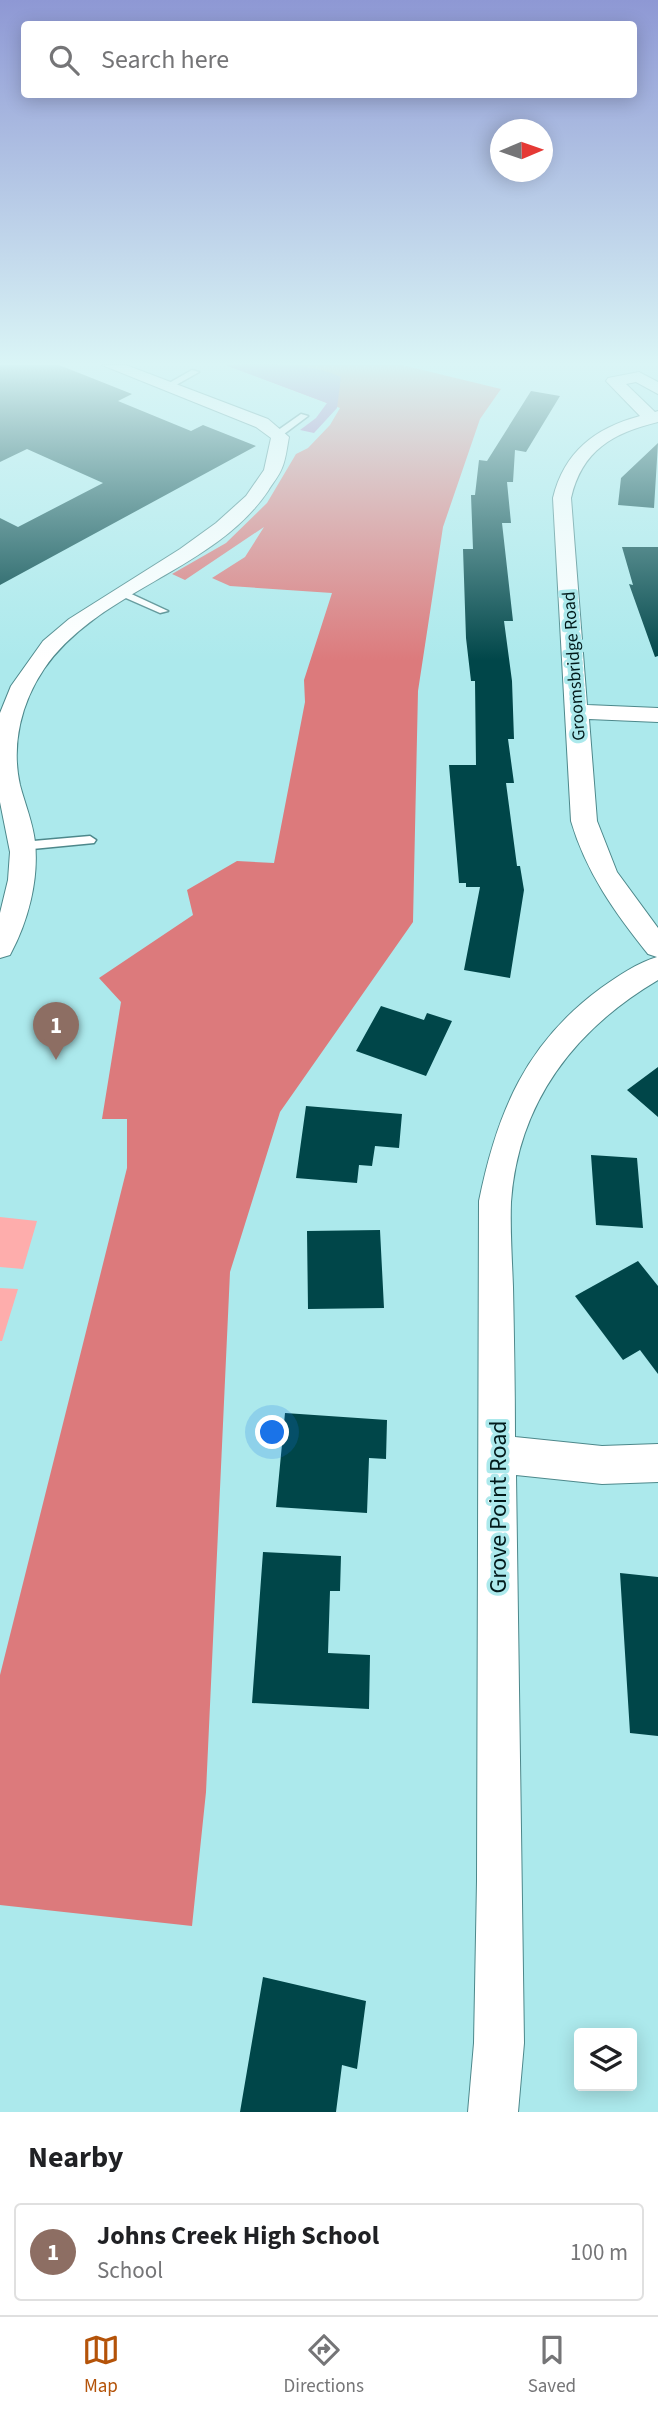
<!DOCTYPE html>
<html lang="en">
<head>
<meta charset="utf-8">
<style>
	body { margin:0; font-family:"Source Sans 3",sans-serif; background:#f2f2f2; color:#202124 }
	.controls { position:absolute; right:21px; bottom:21px; display:grid; overflow:hidden; border-radius:7px; box-shadow:0 4px 18px #0003 }
	.controls button { width:63px; height:63px; display:grid; place-items:center; padding:0; border:0; border-bottom:2px solid #e0e0e0; background:#fff; color:#202124; font:35px sans-serif }
	.compass { position:absolute; left:490px; top:119px; width:63px; height:63px; border-radius:50%; background:#fff; box-shadow:0 4px 18px #0003; rotate:88deg }
	.you { position:absolute; left:273px; top:1433px; width:24px; height:24px; margin:-18px; border:5px solid #fff; border-radius:50%; background:#1a73e8; box-shadow:0 0 0 10px #1a73e833 }
	.badge { display:grid; place-items:center; width:46px; height:46px; border-radius:50%; background:#b45309; color:#fff; font-size:23px; font-weight:700 }
	.pin { position:absolute; translate:-50% -58px; filter:drop-shadow(0 2px 4px #0008) }
	.pin::after { content:''; position:absolute; top:37px; width:24px; height:21px; background:inherit; clip-path:polygon(0 0,100% 0,50% 100%) }
	.list { margin:0; padding:0; list-style:none }
	h2 { display:flex; justify-content:space-between; align-items:center; height:91px; margin:0; padding:0 28px; font-size:30px }
	h2 small { font-size:23px; font-weight:400; color:#757577 }
	.list li { display:grid; grid-template-columns:46px 1fr auto; gap:21px; align-items:center; box-sizing:border-box; height:98px; margin:0 14px 14px; padding:0 14px; border:2px solid #e0e0e0; border-radius:7px }
	.list b { display:block; font-size:26px; white-space:nowrap }
	.list p { margin:0; font-size:23px; white-space:nowrap; color:#757577 }
	.list em { font-size:23px; font-style:normal; color:#757577 }
	.icon { flex:none; width:38px; height:38px; fill:none; stroke:currentColor; stroke-width:2; stroke-linecap:round; stroke-linejoin:round }
	.map { position:relative; flex:none; width:658px; height:2112px; overflow:hidden }
	.search { position:absolute; background:#fff; box-shadow:0 4px 18px #0003; left:21px; right:21px; top:21px; height:77px; display:flex; align-items:center; gap:18px; box-sizing:border-box; padding:0 24px; border-radius:7px; color:#757577; font-size:26px }
	.sheet { height:203px; background:#fff }
	nav { display:flex; justify-content:space-around; align-items:center; box-sizing:border-box; height:98px; border-top:2px solid #e0e0e0; background:#fff; font-size:19px; color:#757577 }
	nav a { display:grid; justify-items:center; gap:4px }
	nav .on { color:#b45309 }
	.map>svg:first-child { display:block }
	.green { fill:#feadac }
	.forest { fill:#dc7a7c }
	.water { fill:#a76eb5 }
	.building { fill:#004649 }
	.lines { fill:none; stroke-linecap:round; stroke-linejoin:round }
	.service-casing { stroke:#4d888b; stroke-width:3 }
	.minor-casing { stroke:#4d888b; stroke-width:2 }
	.service { fill:#fff; fill-rule:evenodd }
	.minor { fill:#fff; fill-rule:evenodd }
	.labels { text-anchor:middle; dominant-baseline:central; stroke-width:7; stroke-linejoin:round; paint-order:stroke }
	.far-street-label { font-size:18px; fill:#021a1b; stroke:#ace9ec }
	.near-street-label { font-size:24px; fill:#021a1b; stroke:#ace9ec }
</style>
</head>
<body>
<div class="map">
<svg width="658" height="2112" viewBox="0 0 658 2112">
	<rect width="100%" height="100%" fill="#ace9ec"/>
	<!-- green -->
	<path class="green" d="M 0,1217 L 37,1221 L 23,1269 L 0,1267 Z
		M 0,1288 L 18,1289 L 2,1341 L 0,1341 Z"/>
	<!-- forest -->
	<path class="forest" d="M 226,365 L 402,365 L 501,389 L 480,419 L 443,527 L 418,691 L 413,922 L 280,1112 L 230,1272 L 206,1792 L 192,1926 L 0,1905 L 0,1675 L 127,1168 L 127,1119 L 102,1119 L 121,1002 L 99,978 L 193,915 L 187,890 L 237,861 L 274,863 L 305,702 L 304,680 L 332,593 L 230,586 L 212,578 L 245,557 L 264,527 L 185,580 L 172,574 L 226,543 L 267,503 L 296,454 L 308,448 L 330,425 L 340,408 Z"/>
	<!-- water -->
	<path class="water" d="M 225,365 C 263,365 306,361 341,377 L 337,408 L 314,433 L 300,430 L 316,418 L 327,403 Z"/>
	<!-- building -->
	<path class="building" d="M 0,365 L 59,365 L 132,394 L 118,401 L 191,431 L 203,425 L 256,446 L 0,585 L 0,518 L 18,527 L 103,483 L 27,449 L 0,462 Z
		M 531,391 L 560,396 L 526,452 L 515,450 L 513,482 L 507,482 L 511,523 L 502,523 L 513,621 L 504,621 L 512,681 L 514,739 L 508,739 L 514,783 L 506,783 L 517,866 L 520,866 L 524,890 L 510,978 L 464,970 L 480,887 L 466,887 L 466,883 L 459,883 L 449,765 L 476,765 L 475,681 L 471,681 L 466,638 L 463,549 L 473,549 L 471,495 L 475,495 L 479,460 L 487,461 Z
		M 658,443 L 654,508 L 618,505 L 621,478 Z
		M 622,547 L 658,547 L 658,656 L 655,657 L 629,584 L 633,585 Z
		M 381,1006 L 424,1020 L 427,1013 L 452,1021 L 426,1076 L 356,1051 Z
		M 658,1067 L 658,1117 L 627,1090 Z
		M 306,1106 L 402,1114 L 399,1148 L 375,1146 L 372,1166 L 359,1165 L 357,1183 L 296,1178 Z
		M 591,1155 L 637,1158 L 643,1228 L 596,1225 Z
		M 380,1230 L 384,1308 L 308,1309 L 307,1231 Z
		M 638,1261 L 658,1286 L 658,1374 L 640,1350 L 623,1360 L 575,1296 Z
		M 285,1413 L 387,1420 L 386,1459 L 369,1458 L 367,1513 L 276,1507 Z
		M 263,1552 L 341,1556 L 340,1591 L 330,1591 L 328,1653 L 370,1655 L 369,1709 L 252,1703 Z
		M 620,1573 L 658,1577 L 658,1736 L 630,1733 Z
		M 263,1977 L 366,2001 L 357,2069 L 342,2065 L 336,2112 L 240,2112 Z"/>
	<g class="lines">
		<!-- service casing -->
		<g class="service-casing">
			<path id="service" d="M 192,370 L 199,372 L 169,389 L 162,387 Z
				M 301,414 L 308,416 L 280,437 L 274,437 L 274,433 Z
				M 119,591 L 125,591 L 168,611 L 160,613 L 119,595 Z
				M 90,836 L 96,840 L 94,843 L 22,850 L 16,846 L 22,842 Z"/>
		</g>
		<!-- minor casing -->
		<g class="minor-casing">
			<path id="minor" d="M 102,365 L 126,365 L 268,419 L 289,437 C 287,447 286,459 282,468 C 279,476 272,484 268,491 C 214,571 98,590 44,669 C 21,703 11,745 20,785 C 25,804 33,823 35,842 C 39,880 28,922 10,955 L 0,958 L 0,913 L 8,880 L 10,852 L 0,802 L 0,713 L 11,686 L 43,641 L 69,619 L 180,549 L 216,523 L 246,496 L 264,470 L 271,438 L 256,427 Z
				M 639,372 L 658,382 L 658,394 L 636,382 L 626,384 L 655,412 L 658,411 L 658,422 C 613,433 582,450 571,498 L 587,705 L 658,708 L 658,722 L 589,719 L 597,821 L 617,872 L 658,928 L 658,980 C 575,1029 518,1102 511,1202 C 510,1230 512,1259 513,1287 C 514,1337 515,1387 515,1437 L 602,1446 L 658,1444 L 658,1482 L 602,1484 L 516,1475 L 524,2043 L 518,2112 L 468,2112 L 474,2043 L 477,1881 L 479,1201 C 497,1112 526,1043 601,988 C 618,976 637,963 657,957 L 648,954 C 615,913 586,872 571,821 L 553,498 C 564,452 595,428 640,416 L 606,381 L 608,378 Z"/>
		</g>
		<!-- service -->
		<use href="#service" class="service"/>
		<!-- minor -->
		<use href="#minor" class="minor"/>
	</g>
	<!-- sky -->
	<linearGradient id="sky" x2="0" y2="1"><stop stop-color="#8e98d4"/><stop offset="0.55" stop-color="#daf5f6"/><stop offset="1" stop-color="#daf5f6" stop-opacity="0"/></linearGradient>
	<rect width="658" height="661" fill="url(#sky)"/>
	<g class="labels">
		<!-- far-street labels -->
		<g class="far-street-label">
			<text transform="translate(574 666) rotate(-94)">Groomsbridge Road</text>
		</g>
		<!-- near-street labels -->
		<g class="near-street-label">
			<text transform="translate(498 1507) rotate(-90)">Grove Point Road</text>
		</g>
	</g>
</svg>
<div class="controls">
<button><svg class="icon" aria-label="layers" viewBox="0 0 24 24"><path d="M12 4l9 5-9 5-9-5zM3 14l9 5 9-5"/></svg></button>
</div>
<svg class="compass" viewBox="-18 -18 36 36"><path d="M0-13l5 13h-10z" fill="#e53935"/><path d="M0 13l5-13h-10z" fill="#757577"/></svg>
<div class="you"></div>
<div class="pin badge" style="left:56px;top:1060px;background:#8d6e63">1</div>
<div class="search"><svg class="icon" aria-label="search" viewBox="0 0 24 24"><circle cx="10" cy="10" r="6"/><path d="M15 15l6 6"/></svg>Search here</div>
</div>
<section class="sheet">
<h2>Nearby<small></small></h2>
<ul class="list">
<li><span class="badge" style="background:#8d6e63">1</span><div><b>Johns Creek High School</b><p>School</p></div><em>100 m</em></li>
</ul>
</section>
<nav>
<a class="on"><svg class="icon" aria-label="map" viewBox="0 0 24 24"><path d="M3 6l6-2 6 2 6-2v14l-6 2-6-2-6 2zM9 4v14M15 6v14"/></svg>Map</a>
<a><svg class="icon" aria-label="directions" viewBox="0 0 24 24"><path d="M12 3l9 9-9 9-9-9zM9 14v-3h6M13 9l2 2-2 2"/></svg>Directions</a>
<a><svg class="icon" aria-label="saved" viewBox="0 0 24 24"><path d="M7 4h10v16l-5-4-5 4z"/></svg>Saved</a>
</nav>
</body>
</html>
